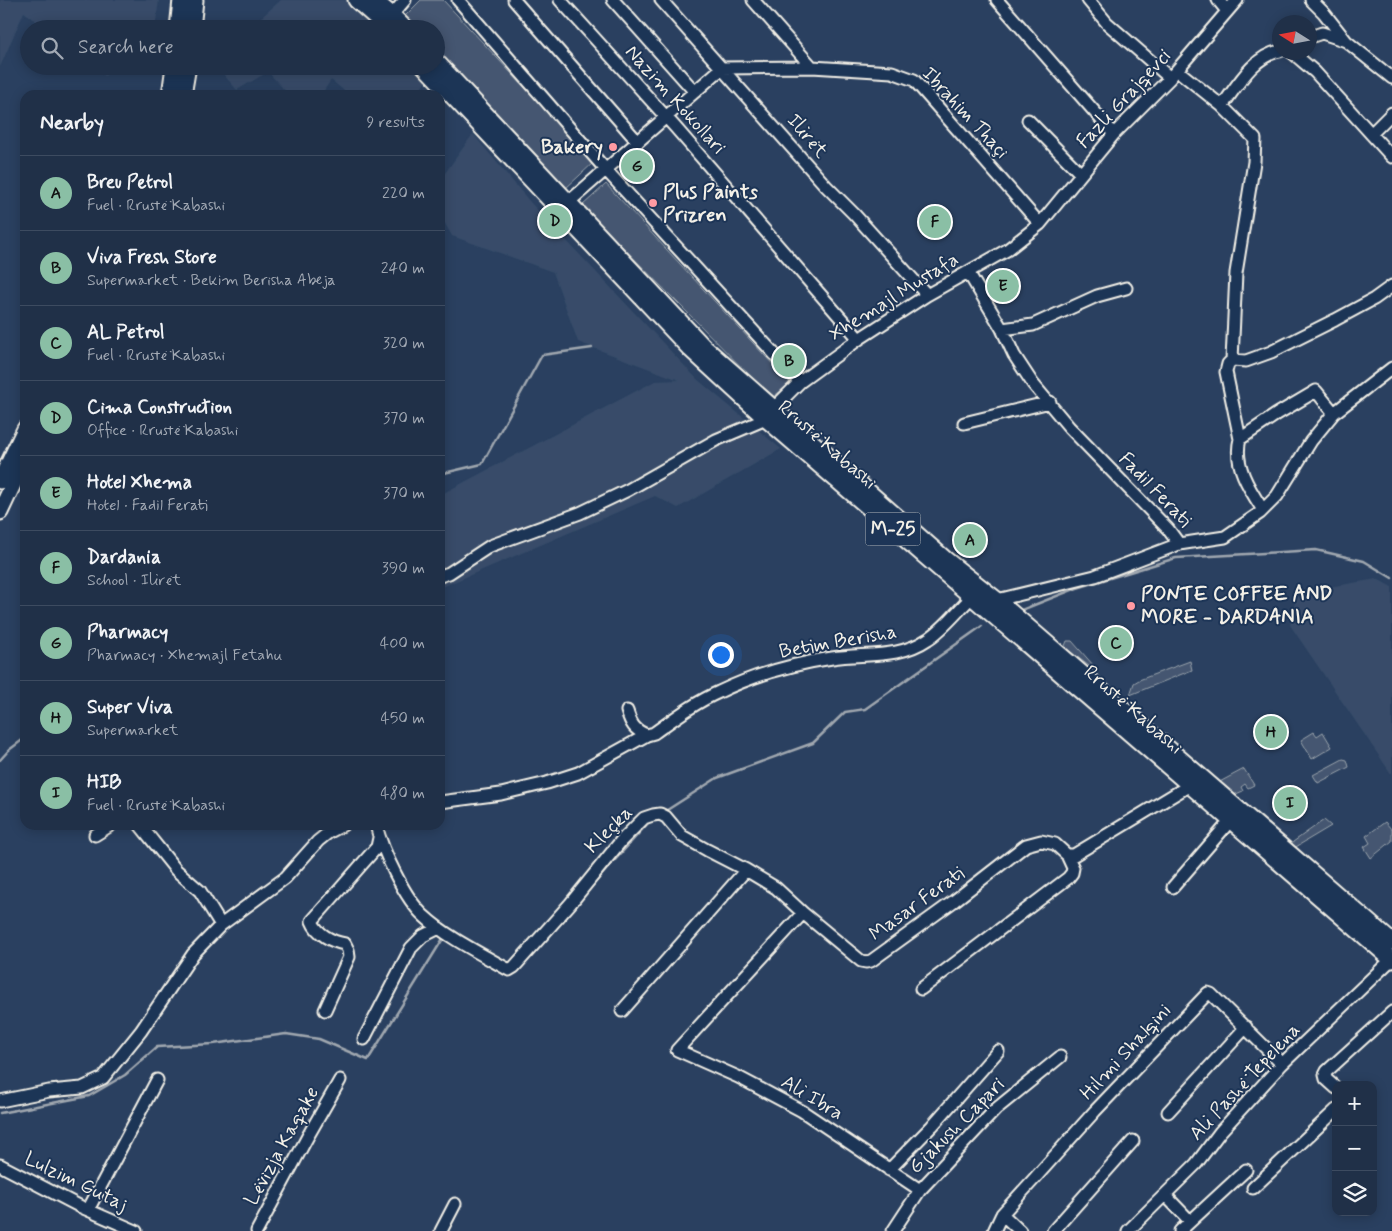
<!DOCTYPE html>
<html lang="en">
<head>
<meta charset="utf-8">
<style>
	body { margin:0; font-family:Mynerve,sans-serif; background:#28384f; color:#f1f3f6 }
	.controls { position:absolute; right:15px; bottom:15px; display:grid; overflow:hidden; border-radius:10px; box-shadow:0 2px 12px #0003 }
	.controls button { width:45px; height:45px; display:grid; place-items:center; padding:0; border:0; border-bottom:1px solid #3d4b60; background:#203048; color:#f1f3f6; font:25px sans-serif }
	.compass { position:absolute; left:1272px; top:15px; width:45px; height:45px; border-radius:50%; background:#203048; box-shadow:0 2px 12px #0003; rotate:281deg }
	.you { position:absolute; left:720px; top:654px; width:18px; height:18px; margin:-12px; border:4px solid #fff; border-radius:50%; background:#1a73e8; box-shadow:0 0 0 8px #1a73e833 }
	.badge { display:grid; place-items:center; width:32px; height:32px; border-radius:50%; background:#8abfa5; color:#111; font-size:16px; font-weight:700 }
	.pin { position:absolute; translate:-50% -50%; border:2px solid #fff; box-shadow:0 1px 5px #0006 }
	.list { margin:0; padding:0; list-style:none }
	h2 { display:flex; justify-content:space-between; align-items:center; height:65px; margin:0; padding:0 20px; font-size:21px }
	h2 small { font-size:16px; font-weight:400; color:#a2a9b4 }
	.list li { display:grid; grid-template-columns:32px 1fr auto; gap:15px; align-items:center; box-sizing:border-box; height:75px; padding:0 20px; border-top:1px solid #3d4b60 }
	.list b { display:block; font-size:19px; white-space:nowrap }
	.list p { margin:0; font-size:16px; white-space:nowrap; color:#a2a9b4 }
	.list em { font-size:16px; font-style:normal; color:#a2a9b4 }
	.icon { flex:none; width:28px; height:28px; fill:none; stroke:currentColor; stroke-width:2; stroke-linecap:round; stroke-linejoin:round }
	.map { position:relative; flex:none; width:1392px; height:1231px; overflow:hidden }
	.search { position:absolute; background:#203048; box-shadow:0 2px 12px #0003; left:20px; top:20px; width:425px; height:55px; display:flex; align-items:center; gap:12px; box-sizing:border-box; padding:0 18px; border-radius:28px; color:#a2a9b4; font-size:19px }
	.panel { position:absolute; background:#203048; box-shadow:0 2px 12px #0003; left:20px; top:90px; width:425px; height:740px; border-radius:15px }
	.map>svg:first-child { display:block }
	.built { fill:#374c69 }
	.green { fill:#445771; stroke:#9ca4ac }
	.lines { fill:none; stroke-linecap:round; stroke-linejoin:round }
	.stream { stroke:#a1a8b0; stroke-width:2.5 }
	.minor-casing { stroke:#f4f1e8; stroke-width:15 }
	.major-casing { stroke:#f4f1e8; stroke-width:19 }
	.minor { stroke:#1d3557; stroke-width:11 }
	.major { stroke:#1d3557; stroke-width:15 }
	.poi-dot { fill:#ff9aa2; stroke:#1d3557; stroke-width:2 }
	.labels { text-anchor:middle; dominant-baseline:central; stroke-width:4; stroke-linejoin:round; paint-order:stroke }
	.shield { fill:#1d3557; stroke:#b4b9bc; stroke-width:1 }
	.shield-label { font-size:19px; font-weight:bold; fill:#f4f1e8 }
	.street-label { font-size:20px; fill:#f4f1e8; stroke:#1d3557 }
	.poi-label { font-size:20px; font-weight:bold; fill:#f4f1e8; stroke:#1d3557; text-anchor:start }
</style>
</head>
<body>
<div class="map">
<svg width="1392" height="1231" viewBox="0 0 1392 1231">
	<rect width="100%" height="100%" fill="#2a4060"/>
	<filter id="ink" filterUnits="userSpaceOnUse"><feTurbulence type="fractalNoise" baseFrequency=".02" numOctaves="2"/><feDisplacementMap in="SourceGraphic" scale="10" xChannelSelector="R" yChannelSelector="G"/><feConvolveMatrix kernelMatrix="1 2 1 2 8 2 1 2 1" color-interpolation-filters="sRGB"/></filter>
	<g filter="url(#ink)">
		<!-- built -->
		<path class="built" d="M 0,0 L 159,0 L 155,29 L 46,29 L 24,12 L 0,67 Z
			M 281,0 L 348,0 L 386,29 L 248,29 Z
			M 93,66 L 116,66 L 105,76 Z
			M 216,66 L 417,66 L 427,79 L 417,95 L 349,95 L 331,80 L 321,95 L 289,95 L 268,72 L 237,90 Z
			M 473,134 L 530,202 L 697,379 L 781,449 L 678,508 L 655,496 L 440,588 L 440,495 L 655,381 L 679,380 L 578,342 L 553,272 L 452,236 L 440,215 L 440,180 Z
			M 1377,579 L 1392,587 L 1392,775 L 1290,625 L 1296,598 L 1311,590 Z"/>
		<!-- green -->
		<path class="green" d="M 421,0 L 443,0 L 594,162 L 565,189 L 436,50 L 436,29 L 417,29 L 405,16 Z
			M 606,184 L 790,383 L 772,398 L 582,206 Z
			M 1067,641 L 1072,641 L 1094,666 L 1094,670 L 1066,648 L 1065,646 Z
			M 1190,661 L 1192,670 L 1130,695 L 1134,683 L 1139,680 Z
			M 1314,732 L 1317,736 L 1323,732 L 1332,747 L 1312,759 L 1301,740 Z
			M 1343,759 L 1347,760 L 1349,767 L 1318,783 L 1313,775 Z
			M 1244,769 L 1254,785 L 1248,788 L 1245,784 L 1241,787 L 1243,791 L 1229,797 L 1214,785 Z
			M 1324,820 L 1331,826 L 1289,851 L 1293,842 Z
			M 1385,822 L 1392,830 L 1392,841 L 1371,858 L 1364,847 L 1370,843 L 1366,836 Z"/>
		<g class="lines">
			<!-- stream -->
			<path class="stream" d="M 440,474 L 482,464 L 542,355 L 592,348
				M 1019,611 L 1077,588 L 1176,558 L 1316,550 L 1364,561 L 1392,578
				M 0,760 L 9,750 L 25,738
				M 664,812 L 717,778 L 813,743 L 845,712 L 865,709 L 982,626
				M 591,887 L 649,822
				M 0,1113 L 89,1096 L 125,1075 L 157,1047 L 213,1044 L 286,1034 L 319,1039 L 368,1060 L 444,937"/>
			<!-- minor casing -->
			<g class="minor-casing">
				<path id="minor" d="M 458,0 L 606,170 L 800,382
					M 514,0 L 638,142
					M 560,0 L 675,127 L 859,339
					M 613,0 L 695,92
					M 661,0 L 826,186 L 854,214 L 927,295
					M 753,0 L 812,67
					M 997,0 L 1114,134
					M 1088,0 L 1107,23 L 1170,78
					M 1218,0 L 1227,11
					M 1311,0 L 1324,13 L 1346,41 L 1392,78
					M 392,15 L 405,0
					M 1310,37 L 1322,33 L 1346,41
					M 1291,52 L 1294,54 L 1315,72 L 1392,157
					M 1177,70 L 1222,106 L 1255,139 L 1254,162 L 1236,273 L 1232,360 L 1228,364 L 1226,372 L 1240,439
					M 1222,106 C 1237,86 1253,56 1280,51
					M 1028,120 L 1081,174
					M 1371,134 L 1392,113
					M 563,207 L 722,68 L 812,67 L 892,72 L 914,80 L 1040,224
					M 968,272 L 1002,329 L 1014,355 L 1033,384 L 1069,427 L 1168,529 L 1179,544 L 1225,537 L 1260,513 L 1277,496 L 1311,441 L 1334,413 L 1392,368
					M 1002,329 L 1033,325 L 1097,296 L 1126,288
					M 1232,360 L 1246,361 L 1271,352 L 1335,320 L 1374,299 L 1392,286
					M 773,409 L 800,382 L 859,339 L 927,295 L 1007,250 L 1040,224 L 1114,134 L 1170,78 L 1237,0
					M 964,423 L 1050,402
					M 1263,510 C 1250,490 1233,465 1240,439 L 1277,414 L 1316,391 L 1334,413
					M 440,576 L 449,573 L 490,546 L 580,513 L 628,490 L 716,440 L 766,419
					M 997,600 L 1095,576 L 1179,544
					M 627,711 C 631,724 634,730 647,735 L 654,733 C 675,718 696,702 719,692 C 754,675 793,664 832,658 C 865,653 899,659 928,639 C 944,629 958,610 972,597
					M 440,802 L 501,794 L 547,783 L 578,773 L 647,735
					M 140,825 L 176,870 L 200,891 L 221,925
					M 376,825 C 382,850 405,899 424,916 C 445,936 483,955 509,970 L 514,967 L 570,904 L 621,841 L 644,818 L 653,815 L 660,814 L 666,817 L 682,836 L 707,850 L 746,870 L 776,888 L 803,913
					M 95,835 L 111,825
					M 1067,855 L 1074,855 L 1190,785
					M 1173,887 L 1231,820
					M 325,1010 L 349,957 L 348,950 L 345,944 C 332,942 317,934 312,921 L 377,847 L 379,838
					M 622,1011 L 746,870
					M 364,1039 L 411,948 L 423,936 L 439,928
					M 1336,1088 L 1326,1079 L 1325,1075 L 1327,1071 L 1392,1012
					M 0,1101 L 49,1091 L 82,1088 L 103,1078 L 141,1031 L 193,954 L 221,925 L 285,878 L 318,841 L 328,833 L 343,825
					M 1168,1112 L 1246,1027
					M 0,1165 L 81,1207 L 136,1231
					M 889,1170 L 932,1126 L 998,1051
					M 1253,1188 L 1336,1110
					M 920,1190 L 802,1111 L 738,1077 L 677,1050 L 803,913 L 861,961 L 866,962 L 871,961 L 954,901 L 1026,845 L 1041,841 L 1055,844 L 1067,855 L 1073,868 L 1072,873 L 1068,878 L 921,989
					M 1165,1195 L 1190,1221
					M 88,1210 L 157,1080
					M 1002,1214 L 1020,1231
					M 257,1231 L 308,1136 L 340,1080
					M 441,1231 L 455,1204
					M 893,1231 L 920,1190 L 996,1109 L 1060,1057
					M 994,1231 L 1002,1214 L 1034,1179 L 1095,1111 L 1208,993 L 1211,994 L 1282,1064
					M 1053,1231 L 1133,1141
					M 1128,1231 L 1196,1164 L 1220,1132 L 1282,1064 L 1392,959
					M 1180,1231 L 1246,1170"/>
			</g>
			<!-- major casing -->
			<g class="major-casing">
				<path id="major" d="M 356,0 L 389,29
					M 374,0 L 392,15 L 406,29
					M 178,29 L 181,0
					M 192,29 L 195,0
					M 436,61 L 704,347 L 945,559 L 997,600 L 1392,942
					M 424,66 L 690,349 L 766,419 L 1392,960
					M 170,95 L 174,66
					M 183,95 L 188,66
					M 0,481 L 25,429
					M 0,512 L 25,459"/>
			</g>
			<!-- minor -->
			<use href="#minor" class="minor"/>
			<!-- major -->
			<use href="#major" class="major"/>
		</g>
	</g>
	<!-- markers -->
	<g class="poi-dot">
		<circle cx="613" cy="147" r="5"/>
		<circle cx="653" cy="203" r="5"/>
		<circle cx="1131" cy="606" r="5"/>
	</g>
	<g class="labels">
		<!-- shield labels -->
		<rect class="shield" x="865.5" y="512.5" width="55" height="33" rx="4"/>
		<g class="shield-label">
			<text x="893" y="529">M-25</text>
		</g>
		<!-- street labels -->
		<g class="street-label">
			<text transform="translate(1124 99) rotate(-47)">Fazli Grajqevci</text>
			<text transform="translate(675 100) rotate(48)">Nazim Kokollari</text>
			<text transform="translate(965 113) rotate(47)">Ibrahim Thaçi</text>
			<text transform="translate(807 136) rotate(49)">Ilirët</text>
			<text transform="translate(894 297) rotate(-32)">Xhemajl Mustafa</text>
			<text transform="translate(827 445) rotate(41)">Rrustë Kabashi</text>
			<text transform="translate(1155 490) rotate(46)">Fadil Ferati</text>
			<text transform="translate(838 642) rotate(-10)">Betim Berisha</text>
			<text transform="translate(1133 710) rotate(41)">Rrustë Kabashi</text>
			<text transform="translate(609 830) rotate(-45)">Kleçka</text>
			<text transform="translate(917 904) rotate(-36)">Masar Ferati</text>
			<text transform="translate(1126 1052) rotate(-47)">Hilmi Shalqini</text>
			<text transform="translate(1245 1082) rotate(-47)">Ali Pashë Tepelena</text>
			<text transform="translate(812 1098) rotate(31)">Ali Ibra</text>
			<text transform="translate(957 1126) rotate(-45)">Gjakush Capari</text>
			<text transform="translate(282 1146) rotate(-61)">Lëvizja Kaqake</text>
			<text transform="translate(76 1182) rotate(26)">Lulzim Gutaj</text>
		</g>
		<!-- poi labels -->
		<g class="poi-label">
			<text x="603" y="147" text-anchor="end">Bakery</text>
			<text x="663" y="192">Plus Paints<tspan x="663" dy="23">Prizren</tspan></text>
			<text x="1141" y="594">PONTE COFFEE AND<tspan x="1141" dy="23">MORE - DARDANIA</tspan></text>
		</g>
	</g>
</svg>
<div class="controls">
<button>+</button>
<button>−</button>
<button><svg class="icon" aria-label="layers" viewBox="0 0 24 24"><path d="M12 4l9 5-9 5-9-5zM3 14l9 5 9-5"/></svg></button>
</div>
<svg class="compass" viewBox="-18 -18 36 36"><path d="M0-13l5 13h-10z" fill="#e53935"/><path d="M0 13l5-13h-10z" fill="#a2a9b4"/></svg>
<div class="you"></div>
<div class="pin badge" style="left:970px;top:540px">A</div>
<div class="pin badge" style="left:789px;top:361px">B</div>
<div class="pin badge" style="left:1116px;top:643px">C</div>
<div class="pin badge" style="left:555px;top:221px">D</div>
<div class="pin badge" style="left:1003px;top:286px">E</div>
<div class="pin badge" style="left:935px;top:222px">F</div>
<div class="pin badge" style="left:637px;top:166px">G</div>
<div class="pin badge" style="left:1271px;top:732px">H</div>
<div class="pin badge" style="left:1290px;top:803px">I</div>
<div class="search"><svg class="icon" aria-label="search" viewBox="0 0 24 24"><circle cx="10" cy="10" r="6"/><path d="M15 15l6 6"/></svg>Search here</div>
<section class="panel">
<h2>Nearby<small>9 results</small></h2>
<ul class="list">
<li><span class="badge">A</span><div><b>Breu Petrol</b><p>Fuel · Rrustë Kabashi</p></div><em>220 m</em></li>
<li><span class="badge">B</span><div><b>Viva Fresh Store</b><p>Supermarket · Bekim Berisha Abeja</p></div><em>240 m</em></li>
<li><span class="badge">C</span><div><b>AL Petrol</b><p>Fuel · Rrustë Kabashi</p></div><em>320 m</em></li>
<li><span class="badge">D</span><div><b>Cima Construction</b><p>Office · Rrustë Kabashi</p></div><em>370 m</em></li>
<li><span class="badge">E</span><div><b>Hotel Xhema</b><p>Hotel · Fadil Ferati</p></div><em>370 m</em></li>
<li><span class="badge">F</span><div><b>Dardania</b><p>School · Ilirët</p></div><em>390 m</em></li>
<li><span class="badge">G</span><div><b>Pharmacy</b><p>Pharmacy · Xhemajl Fetahu</p></div><em>400 m</em></li>
<li><span class="badge">H</span><div><b>Super Viva</b><p>Supermarket</p></div><em>450 m</em></li>
<li><span class="badge">I</span><div><b>HIB</b><p>Fuel · Rrustë Kabashi</p></div><em>480 m</em></li>
</ul>
</section>
</div>
</body>
</html>
